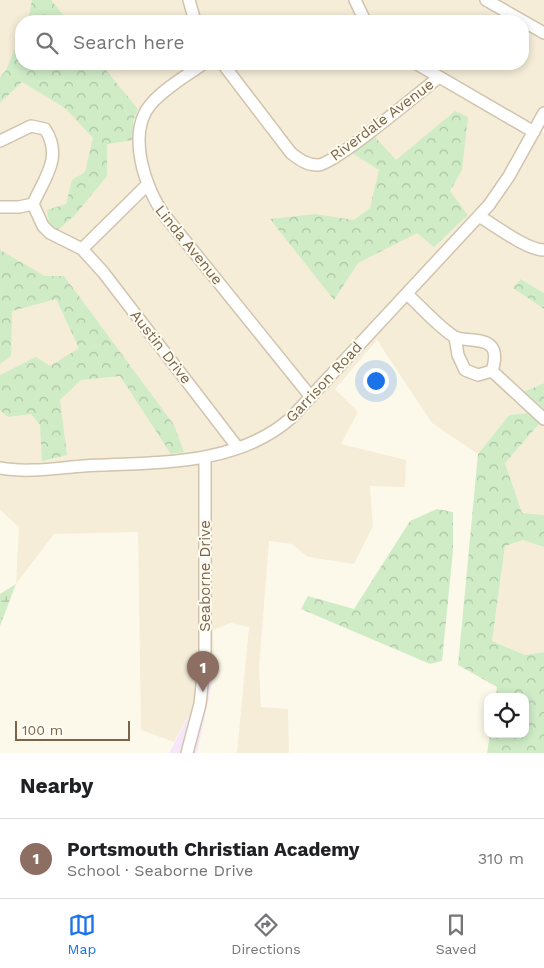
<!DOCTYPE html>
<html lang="en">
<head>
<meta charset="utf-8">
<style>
	body { margin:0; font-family:"Work Sans",sans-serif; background:#f6f6f6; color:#202124 }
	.controls { position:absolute; right:15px; bottom:15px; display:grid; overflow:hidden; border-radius:10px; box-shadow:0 2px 8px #0003 }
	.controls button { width:45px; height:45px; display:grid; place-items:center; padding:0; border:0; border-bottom:1px solid #e0e0e0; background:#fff; color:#202124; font:25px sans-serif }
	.scale { position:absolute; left:15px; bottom:12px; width:115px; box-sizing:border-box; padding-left:5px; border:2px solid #7a654b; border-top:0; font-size:14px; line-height:18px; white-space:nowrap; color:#7a654b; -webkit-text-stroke:4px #fffcf2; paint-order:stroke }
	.you { position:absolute; left:375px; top:380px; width:18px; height:18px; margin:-12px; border:4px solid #fff; border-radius:50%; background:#1a73e8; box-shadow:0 0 0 8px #1a73e833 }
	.badge { display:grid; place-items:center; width:32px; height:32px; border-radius:50%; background:#1a73e8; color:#fff; font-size:16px; font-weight:700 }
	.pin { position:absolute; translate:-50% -41px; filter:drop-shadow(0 1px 2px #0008) }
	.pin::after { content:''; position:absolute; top:26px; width:18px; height:15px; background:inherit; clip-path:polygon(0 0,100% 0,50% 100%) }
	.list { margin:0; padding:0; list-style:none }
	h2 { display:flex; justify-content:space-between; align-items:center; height:65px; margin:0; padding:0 20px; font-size:21px }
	h2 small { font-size:16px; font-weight:400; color:#757577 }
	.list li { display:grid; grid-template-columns:32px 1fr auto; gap:15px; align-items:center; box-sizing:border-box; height:80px; padding:0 20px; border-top:1px solid #e0e0e0 }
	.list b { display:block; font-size:19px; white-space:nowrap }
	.list p { margin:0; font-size:16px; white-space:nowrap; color:#757577 }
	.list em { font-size:16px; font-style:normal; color:#757577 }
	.icon { flex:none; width:28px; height:28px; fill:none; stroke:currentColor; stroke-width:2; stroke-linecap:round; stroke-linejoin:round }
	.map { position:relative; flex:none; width:544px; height:753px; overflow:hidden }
	.search { position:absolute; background:#fff; box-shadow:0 2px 8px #0003; left:15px; right:15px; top:15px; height:55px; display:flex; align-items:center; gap:12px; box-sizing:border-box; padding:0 18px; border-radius:20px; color:#757577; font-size:19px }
	.sheet { height:145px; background:#fff }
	nav { display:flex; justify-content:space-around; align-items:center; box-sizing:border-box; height:70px; border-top:1px solid #e0e0e0; background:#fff; font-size:14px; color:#757577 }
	nav a { display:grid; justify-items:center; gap:2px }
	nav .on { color:#1a73e8 }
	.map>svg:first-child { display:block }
	.residential { fill:#f5edd8; fill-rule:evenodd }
	.education { fill:#f7e6fa }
	.forest { fill:url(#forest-crowns) }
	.wetland { fill:url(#wetland-marsh) }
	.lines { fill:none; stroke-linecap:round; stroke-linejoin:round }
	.minor-casing { stroke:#d1c4ae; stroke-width:14 }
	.minor { stroke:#fff; stroke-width:11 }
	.labels { text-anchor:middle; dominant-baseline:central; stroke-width:4; stroke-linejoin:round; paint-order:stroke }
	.street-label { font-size:15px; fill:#7a654b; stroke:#fffcf2 }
</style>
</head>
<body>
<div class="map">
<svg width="544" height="753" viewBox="0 0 544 753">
	<defs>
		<pattern id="forest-crowns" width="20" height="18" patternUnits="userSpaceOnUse" patternTransform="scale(1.25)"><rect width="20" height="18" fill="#cfecc7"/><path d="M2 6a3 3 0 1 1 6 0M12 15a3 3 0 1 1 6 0" fill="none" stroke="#adc3a4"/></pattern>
		<pattern id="wetland-marsh" width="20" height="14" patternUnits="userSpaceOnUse" patternTransform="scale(1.25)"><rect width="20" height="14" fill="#cfecc7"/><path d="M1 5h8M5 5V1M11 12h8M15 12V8" fill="none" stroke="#adc3a4"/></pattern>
	</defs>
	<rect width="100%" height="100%" fill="#fdf9ea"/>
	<!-- residential -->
	<path class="residential" d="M 0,0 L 544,0 L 544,125 L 541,131 L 544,133 L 544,293 L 522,279 L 514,288 L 544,309 L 544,383 L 525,392 L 544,409 L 544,515 L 522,513 L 505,463 L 539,424 L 529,413 L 509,415 L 478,454 L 432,423 L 377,340 L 335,389 L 358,412 L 341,444 L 406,460 L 405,487 L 370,486 L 373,526 L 354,564 L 308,557 L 292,544 L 269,541 L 259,668 L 261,707 L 288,709 L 289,753 L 237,753 L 249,627 L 231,623 L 213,630 L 214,655 L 199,656 L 193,709 L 174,742 L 141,730 L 138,532 L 54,534 L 16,584 L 19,527 L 0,510 ZM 21,21 L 523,21 L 523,64 L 21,64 Z
		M 523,540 L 544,547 L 544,652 L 525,655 L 492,641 L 505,546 Z"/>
	<!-- education -->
	<path class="education" d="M 214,655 L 214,674 L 197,753 L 169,753 L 193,709 L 199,656 Z"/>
	<!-- forest -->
	<path class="forest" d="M 32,0 L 51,0 L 68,21 L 28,21 Z
		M 21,34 L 21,64 L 101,64 L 138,109 L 133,121 L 133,140 L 107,144 L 107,176 L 76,214 L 58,230 L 49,223 L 47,210 L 66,204 L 72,180 L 85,172 L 93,138 L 65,108 L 22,82 L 0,103 L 0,77 L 6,70 Z
		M 455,111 L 468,117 L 462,170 L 450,191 L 468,215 L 434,247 L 417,233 L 358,263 L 334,300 L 270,219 L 315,214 L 354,220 L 370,208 L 379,170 L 352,153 L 374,136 L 396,160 Z
		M 0,250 L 45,276 L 64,276 L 174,425 L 184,452 L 171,454 L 120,376 L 81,380 L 60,400 L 67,455 L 42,461 L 40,425 L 31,414 L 8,417 L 0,410 L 0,375 L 36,357 L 50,366 L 79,348 L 56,299 L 12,311 L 11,356 L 0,364 Z
		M 521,279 L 544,293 L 544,309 L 513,288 Z
		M 544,383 L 544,409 L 524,392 Z
		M 529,413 L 539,424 L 505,463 L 522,513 L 544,515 L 544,547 L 523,540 L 505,546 L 492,641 L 525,655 L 544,652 L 544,753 L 487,753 L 490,734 L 525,734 L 525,697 L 496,697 L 497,687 L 458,665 L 478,454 L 509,415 Z
		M 437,509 L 453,512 L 453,551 L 442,661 L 430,664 L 301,609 L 308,596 L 354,609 L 410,521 Z"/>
	<!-- wetland -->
	<path class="wetland" d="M 16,584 L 0,626 L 0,594 Z"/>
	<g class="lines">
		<!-- minor casing -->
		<g class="minor-casing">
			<path id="minor" d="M 189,0 L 195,21
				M 355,0 L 365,21
				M 486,0 L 544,33
				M 203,64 C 186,76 165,88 151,104 C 126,133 145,189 165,216 L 311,397
				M 223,64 L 291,153 C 299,159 306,165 318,165 C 335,164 420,92 439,77
				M 417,64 L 534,132
				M 0,141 L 31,126 L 45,129 C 63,157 45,177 33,204
				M 33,204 L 43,226 L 50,233 L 82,249 L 103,272 L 238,448
				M 0,207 L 19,207 L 33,204
				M 479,216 C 494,225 527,250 544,250
				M 82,249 L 147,185
				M 407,294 C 422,308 436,324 453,336 C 466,345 505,330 492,371
				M 455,337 L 458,355 L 465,370 L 478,375 L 492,371
				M 492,371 L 544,419
				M 0,468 C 27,473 57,468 84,466 C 152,462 236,467 291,418 L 489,205 L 509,176 L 544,113
				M 187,753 L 200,704 L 205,656 L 205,457"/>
		</g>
		<!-- minor -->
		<use href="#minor" class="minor"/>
	</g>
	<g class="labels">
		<!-- street labels -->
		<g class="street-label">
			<text transform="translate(382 120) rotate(-37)">Riverdale Avenue</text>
			<text transform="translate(189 245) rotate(51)">Linda Avenue</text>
			<text transform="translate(161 347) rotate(52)">Austin Drive</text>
			<text transform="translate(324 382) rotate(-47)">Garrison Road</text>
			<text transform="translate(205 576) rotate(-90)">Seaborne Drive</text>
		</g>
	</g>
</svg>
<div class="controls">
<button><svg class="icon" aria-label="locate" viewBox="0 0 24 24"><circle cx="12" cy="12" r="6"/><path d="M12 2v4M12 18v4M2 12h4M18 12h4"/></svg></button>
</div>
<div class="scale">100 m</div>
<div class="you"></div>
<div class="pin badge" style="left:203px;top:692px;background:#8d6e63">1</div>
<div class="search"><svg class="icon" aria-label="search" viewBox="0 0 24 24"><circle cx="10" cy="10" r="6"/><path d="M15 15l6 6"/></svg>Search here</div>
</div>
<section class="sheet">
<h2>Nearby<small></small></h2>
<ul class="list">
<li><span class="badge" style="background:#8d6e63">1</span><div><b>Portsmouth Christian Academy</b><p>School · Seaborne Drive</p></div><em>310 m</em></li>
</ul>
</section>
<nav>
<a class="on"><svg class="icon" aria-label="map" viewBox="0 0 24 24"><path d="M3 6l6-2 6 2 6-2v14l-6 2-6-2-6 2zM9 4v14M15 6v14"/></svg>Map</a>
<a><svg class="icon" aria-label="directions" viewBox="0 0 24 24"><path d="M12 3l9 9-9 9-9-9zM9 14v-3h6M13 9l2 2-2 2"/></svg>Directions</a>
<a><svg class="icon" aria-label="saved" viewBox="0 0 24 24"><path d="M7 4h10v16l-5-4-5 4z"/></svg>Saved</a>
</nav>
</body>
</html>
